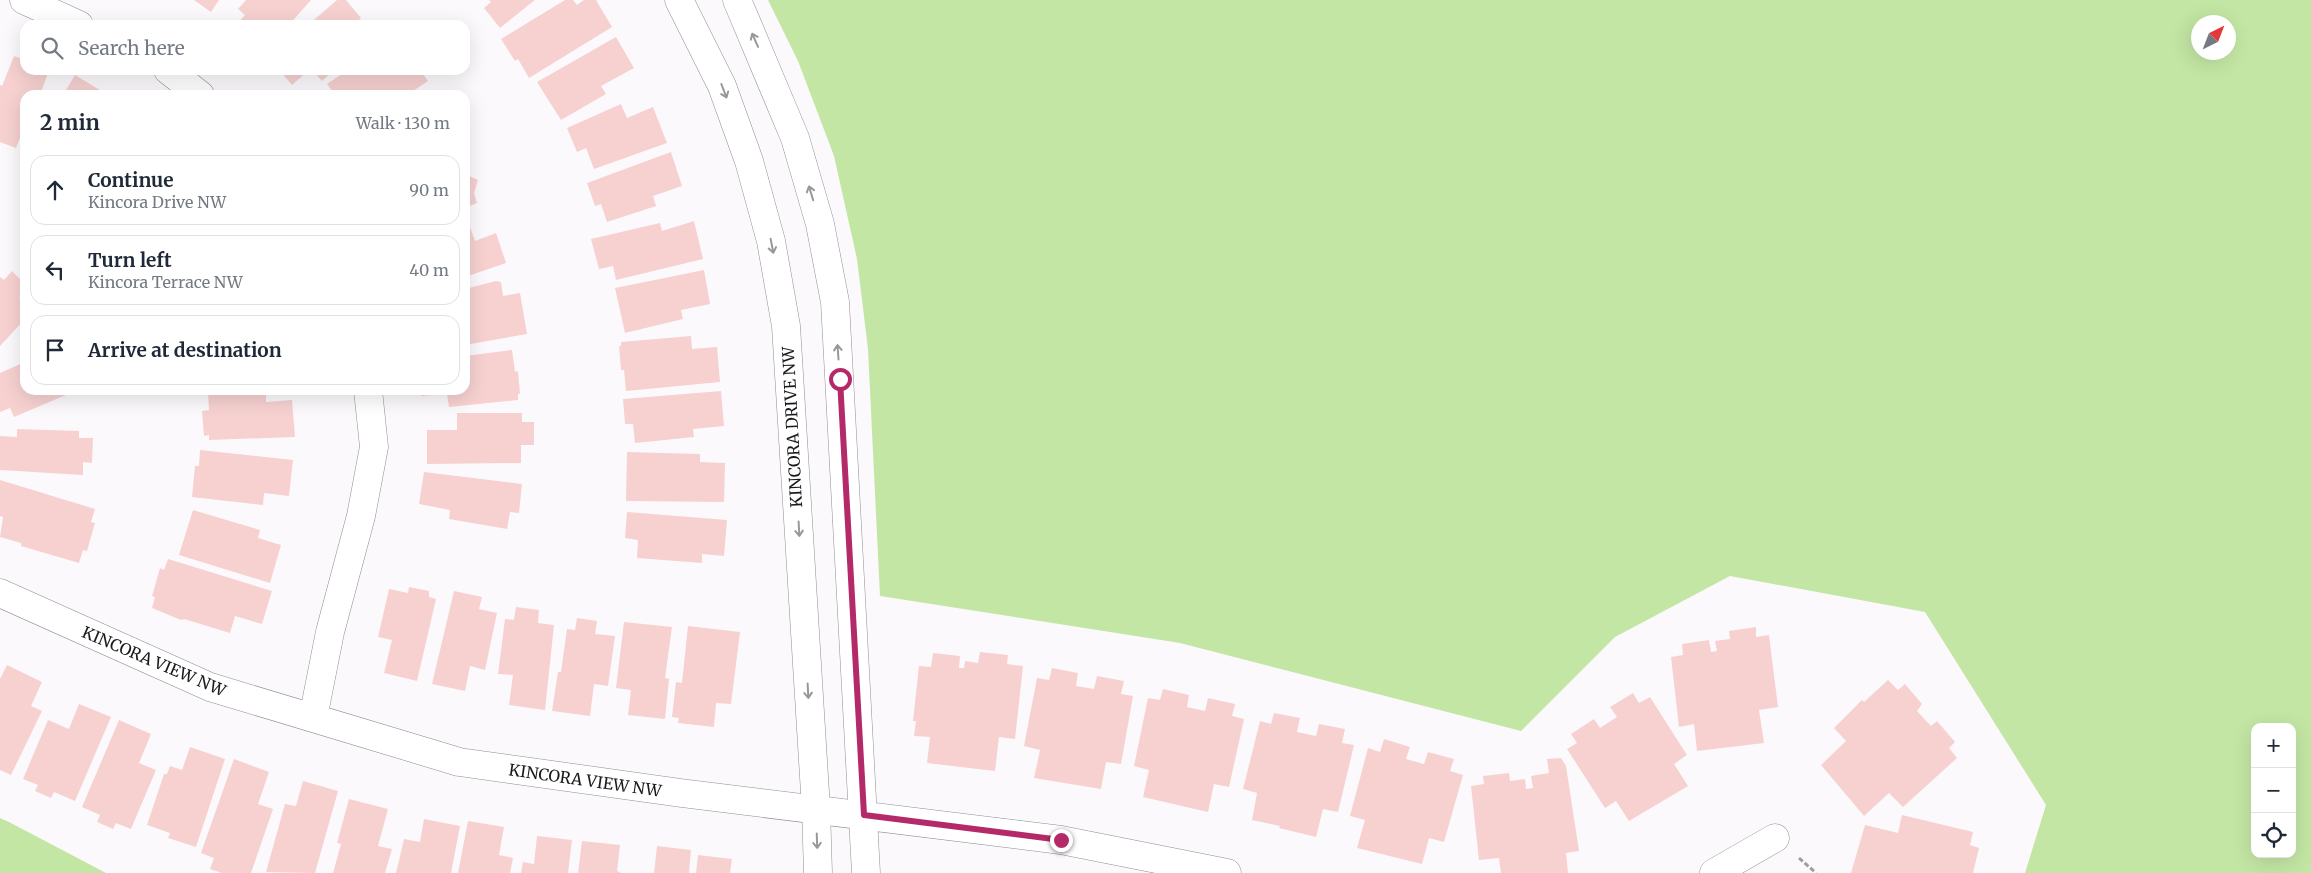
<!DOCTYPE html>
<html lang="en">
<head>
<meta charset="utf-8">
<style>
	body { margin:0; font-family:Merriweather,serif; background:#f2f2f3; color:#1f2937 }
	.controls { position:absolute; right:15px; bottom:15px; display:grid; overflow:hidden; border-radius:10px; box-shadow:0 5px 20px #0002 }
	.controls button { width:45px; height:45px; display:grid; place-items:center; padding:0; border:0; border-bottom:1px solid #e0e1e3; background:#fff; color:#1f2937; font:25px sans-serif }
	.compass { position:absolute; left:2191px; top:15px; width:45px; height:45px; border-radius:50%; background:#fff; box-shadow:0 5px 20px #0002; rotate:42deg }
	.stop { position:absolute; width:15px; height:15px; margin:-11px; border:4px solid #b42a68; border-radius:50%; background:#fff }
	.stop.end { background:#b42a68; border-color:#fff; box-shadow:0 1px 5px #0008 }
	.list { margin:0; padding:0; list-style:none }
	h2 { display:flex; justify-content:space-between; align-items:center; height:65px; margin:0; padding:0 20px; font-size:21px }
	h2 small { font-size:16px; font-weight:400; color:#747a83 }
	.list li { display:grid; grid-template-columns:32px 1fr auto; gap:15px; align-items:center; box-sizing:border-box; height:70px; margin:0 10px 10px; padding:0 10px; border:1px solid #e0e1e3; border-radius:15px }
	.list b { display:block; font-size:19px; white-space:nowrap }
	.list p { margin:0; font-size:16px; white-space:nowrap; color:#747a83 }
	.list em { font-size:16px; font-style:normal; color:#747a83 }
	.icon { flex:none; width:28px; height:28px; fill:none; stroke:currentColor; stroke-width:2; stroke-linecap:round; stroke-linejoin:round }
	.map { position:relative; flex:none; width:2311px; height:873px; overflow:hidden }
	.search { position:absolute; background:#fff; box-shadow:0 5px 20px #0002; left:20px; top:20px; width:450px; height:55px; display:flex; align-items:center; gap:12px; box-sizing:border-box; padding:0 18px; border-radius:15px; color:#747a83; font-size:19px }
	.panel { position:absolute; background:#fff; box-shadow:0 5px 20px #0002; left:20px; top:90px; width:450px; height:305px; border-radius:15px }
	.map>svg:first-child { display:block }
	.green { fill:#c3e6a4; fill-rule:evenodd }
	.building { fill:#f6d1d0 }
	.lines { fill:none; stroke-linecap:round; stroke-linejoin:round }
	.minor-casing { stroke:#928c96; stroke-width:29 }
	.path { stroke:#a09da1; stroke-width:3; stroke-dasharray:5 2.5; stroke-linecap:butt }
	.minor { stroke:#fff; stroke-width:28 }
	.oneway { stroke:#989899 }
	.route { stroke:#b42a68; stroke-width:6 }
	.labels { text-anchor:middle; dominant-baseline:central; stroke-width:4; stroke-linejoin:round; paint-order:stroke }
	.street-label { font-size:16px; fill:#1b191d; stroke:#fff }
</style>
</head>
<body>
<div class="map">
<svg width="2311" height="873" viewBox="0 0 2311 873">
	<rect width="100%" height="100%" fill="#fcf9fd"/>
	<!-- green -->
	<path class="green" d="M 768,0 L 2311,0 L 2311,873 L 2025,873 L 2046,805 L 1925,612 L 1730,576 L 1615,637 L 1521,731 L 1180,643 L 880,596 L 868,349 L 857,259 L 834,156 L 798,61 ZM 2228,22 L 2228,52 L 2198,52 L 2198,22 ZM 2255,727 L 2292,727 L 2292,854 L 2255,854 Z
		M 0,818 L 9,822 L 106,873 L 0,873 Z"/>
	<!-- building -->
	<path class="building" d="M 194,0 L 219,0 L 211,12 Z
		M 246,0 L 311,0 L 289,25 L 236,25 L 245,15 L 238,9 Z
		M 337,0 L 346,0 L 361,18 L 353,25 L 308,25 Z
		M 489,0 L 535,0 L 500,28 L 484,8 L 491,2 Z
		M 565,0 L 573,0 L 577,5 L 584,0 L 596,0 L 612,27 L 529,78 L 518,59 L 515,61 L 501,39 Z
		M 616,37 L 634,68 L 601,86 L 606,94 L 561,120 L 537,82 Z
		M 14,56 L 25,60 L 25,70 L 49,70 L 40,95 L 25,95 L 25,125 L 16,148 L 0,142 L 0,85 L 2,86 Z
		M 279,70 L 309,70 L 292,85 Z
		M 312,70 L 334,70 L 322,81 Z
		M 348,70 L 420,70 L 428,81 L 407,95 L 335,95 L 327,84 Z
		M 75,75 L 108,95 L 63,95 Z
		M 621,104 L 627,118 L 653,107 L 667,143 L 594,169 L 586,148 L 577,152 L 567,128 Z
		M 671,152 L 682,186 L 653,196 L 656,206 L 607,222 L 601,204 L 595,206 L 587,183 Z
		M 465,174 L 478,180 L 474,193 L 477,203 L 465,208 Z
		M 694,221 L 703,259 L 616,280 L 613,266 L 599,269 L 591,239 L 660,223 L 662,231 Z
		M 470,227 L 475,241 L 496,233 L 506,263 L 465,277 L 465,228 Z
		M 704,270 L 710,304 L 681,310 L 683,319 L 625,333 L 615,288 Z
		M 12,271 L 25,284 L 25,291 L 19,297 L 25,302 L 25,319 L 0,346 L 0,277 L 4,280 Z
		M 496,281 L 501,282 L 503,296 L 520,293 L 527,334 L 465,345 L 465,289 Z
		M 691,336 L 692,349 L 717,347 L 720,382 L 626,391 L 624,370 L 621,370 L 619,346 L 621,346 L 621,342 Z
		M 512,350 L 515,372 L 518,371 L 520,394 L 518,394 L 518,400 L 449,407 L 447,394 L 421,396 L 421,390 L 465,390 L 465,356 Z
		M 25,362 L 25,390 L 72,390 L 73,392 L 14,417 L 10,408 L 0,412 L 0,373 Z
		M 233,390 L 266,390 L 266,402 L 292,400 L 295,437 L 209,440 L 209,435 L 204,436 L 202,411 L 209,410 L 208,392 Z
		M 721,391 L 724,426 L 693,429 L 694,437 L 635,443 L 633,424 L 625,424 L 623,399 Z
		M 457,413 L 522,413 L 522,422 L 534,422 L 534,445 L 521,445 L 521,463 L 427,464 L 427,430 L 457,430 Z
		M 17,429 L 79,431 L 79,438 L 93,438 L 92,463 L 83,462 L 83,475 L 0,470 L 0,436 L 17,437 Z
		M 200,450 L 293,460 L 289,496 L 264,493 L 263,505 L 192,497 L 195,466 L 199,466 Z
		M 627,452 L 700,454 L 700,462 L 725,463 L 724,502 L 626,501 Z
		M 424,472 L 522,484 L 519,513 L 510,512 L 507,529 L 449,519 L 450,510 L 419,504 Z
		M 0,480 L 95,509 L 91,522 L 95,523 L 87,551 L 83,550 L 79,563 L 21,546 L 21,543 L 0,537 L 3,517 L 0,516 Z
		M 193,510 L 260,530 L 258,538 L 281,545 L 270,583 L 179,555 Z
		M 627,512 L 727,520 L 724,556 L 702,554 L 702,563 L 637,558 L 638,540 L 625,538 Z
		M 168,559 L 272,591 L 262,624 L 235,616 L 230,633 L 184,619 L 181,620 L 152,608 L 155,597 L 152,596 L 160,568 L 164,570 Z
		M 409,587 L 429,591 L 429,597 L 436,599 L 417,681 L 384,673 L 392,640 L 378,637 L 389,589 L 408,593 Z
		M 454,591 L 482,597 L 479,609 L 497,613 L 485,670 L 470,666 L 465,691 L 432,684 Z
		M 516,607 L 539,610 L 538,623 L 554,625 L 545,710 L 509,705 L 513,675 L 498,674 L 505,619 L 514,620 Z
		M 577,618 L 597,621 L 595,634 L 615,636 L 608,686 L 594,684 L 590,716 L 552,711 L 558,672 L 561,672 L 567,629 L 575,630 Z
		M 624,622 L 672,627 L 665,678 L 669,679 L 665,719 L 628,715 L 631,690 L 616,688 Z
		M 688,626 L 740,632 L 731,704 L 716,703 L 714,727 L 678,723 L 679,718 L 672,717 L 676,682 L 682,683 Z
		M 1756,627 L 1756,637 L 1769,635 L 1778,707 L 1759,710 L 1764,743 L 1697,751 L 1694,724 L 1679,727 L 1671,657 L 1683,655 L 1682,644 L 1709,640 L 1711,652 L 1717,651 L 1715,641 L 1730,639 L 1729,631 Z
		M 980,652 L 1008,655 L 1007,664 L 1023,666 L 1015,739 L 999,737 L 995,771 L 927,763 L 930,737 L 914,736 L 916,721 L 913,721 L 919,666 L 931,667 L 933,653 L 960,656 L 959,668 L 964,668 L 965,661 L 978,663 Z
		M 7,665 L 42,682 L 31,706 L 42,711 L 11,775 L 0,770 L 0,679 Z
		M 1052,668 L 1078,673 L 1076,686 L 1094,689 L 1097,676 L 1124,681 L 1121,694 L 1133,696 L 1121,764 L 1106,762 L 1101,789 L 1034,778 L 1040,750 L 1024,746 L 1037,678 L 1049,680 Z
		M 1888,680 L 1898,690 L 1905,684 L 1922,704 L 1917,711 L 1931,726 L 1937,721 L 1955,742 L 1949,748 L 1957,758 L 1903,807 L 1889,793 L 1864,816 L 1821,765 L 1846,741 L 1834,728 L 1862,700 L 1864,702 Z
		M 1163,689 L 1189,695 L 1187,707 L 1205,711 L 1208,698 L 1235,704 L 1232,716 L 1244,719 L 1229,787 L 1214,784 L 1208,812 L 1143,797 L 1149,770 L 1134,766 L 1148,698 L 1160,700 Z
		M 1633,693 L 1639,703 L 1650,697 L 1687,755 L 1674,764 L 1688,786 L 1629,821 L 1616,801 L 1605,808 L 1567,749 L 1577,743 L 1571,734 L 1594,719 L 1600,728 L 1617,717 L 1610,707 Z
		M 79,704 L 111,717 L 75,801 L 54,792 L 51,798 L 35,791 L 38,785 L 23,779 L 48,720 L 69,729 Z
		M 1274,713 L 1300,718 L 1297,732 L 1316,736 L 1319,724 L 1345,729 L 1342,743 L 1354,745 L 1338,812 L 1323,809 L 1316,837 L 1279,828 L 1280,826 L 1252,820 L 1257,793 L 1243,789 L 1260,721 L 1271,724 Z
		M 119,720 L 151,734 L 139,763 L 156,770 L 131,829 L 116,823 L 113,829 L 97,822 L 100,815 L 82,807 Z
		M 1384,739 L 1410,747 L 1406,759 L 1424,764 L 1428,752 L 1454,759 L 1450,771 L 1463,775 L 1444,842 L 1429,838 L 1422,864 L 1357,848 L 1365,820 L 1350,816 L 1368,748 L 1380,752 Z
		M 190,747 L 225,759 L 196,847 L 168,838 L 170,833 L 147,825 L 164,774 L 167,774 L 170,766 L 182,770 Z
		M 1561,758 L 1566,766 L 1579,851 L 1566,853 L 1568,873 L 1501,873 L 1499,858 L 1479,860 L 1471,786 L 1484,784 L 1483,776 L 1509,773 L 1510,781 L 1525,779 L 1526,789 L 1533,788 L 1531,776 L 1549,773 L 1547,759 Z
		M 234,759 L 269,772 L 258,804 L 273,809 L 251,873 L 222,873 L 210,869 L 214,858 L 201,853 Z
		M 303,781 L 338,791 L 315,873 L 266,872 L 285,804 L 296,806 Z
		M 349,799 L 388,809 L 378,846 L 392,849 L 385,873 L 333,873 L 341,844 L 337,843 Z
		M 1902,815 L 1973,832 L 1970,845 L 1979,848 L 1973,873 L 1851,873 L 1865,825 L 1898,833 Z
		M 424,819 L 460,826 L 451,873 L 396,873 L 404,839 L 420,842 Z
		M 468,821 L 504,827 L 499,855 L 513,858 L 510,873 L 458,873 Z
		M 537,836 L 572,840 L 568,873 L 521,873 L 523,862 L 534,864 Z
		M 582,841 L 620,845 L 617,871 L 621,873 L 578,873 Z
		M 657,846 L 691,850 L 689,873 L 654,873 Z
		M 698,855 L 732,859 L 730,873 L 696,873 Z"/>
	<g class="lines">
		<!-- minor casing -->
		<g class="minor-casing">
			<path id="minor" d="M 24,0 L 79,25
				M 679,0 L 722,86 L 749,161 L 771,241 L 786,326 L 816,809 L 818,873
				M 737,0 L 795,138 L 820,224 L 835,302 L 866,873
				M 168,70 L 200,95
				M 0,593 L 210,687 L 459,762 L 681,793 L 1061,840 L 1227,873
				M 313,718 L 330,632 L 361,516 L 374,447 L 368,390
				M 1714,873 L 1775,838"/>
		</g>
		<!-- path -->
		<path class="path" d="M 1799,858 L 1816,873"/>
		<!-- minor -->
		<use href="#minor" class="minor"/>
	</g>
	<!-- one-way arrows -->
	<defs><path id="oneway-shaft" d="M-6 0H5M1.5-3L5.5 0L1.5 3" fill="none" stroke-width="1.6" stroke-linecap="round" stroke-linejoin="round" transform="scale(1.25)"/></defs>
	<g class="oneway">
		<use href="#oneway-shaft" transform="translate(755 40) rotate(-114)"/>
		<use href="#oneway-shaft" transform="translate(724 91) rotate(69)"/>
		<use href="#oneway-shaft" transform="translate(811 193) rotate(-107)"/>
		<use href="#oneway-shaft" transform="translate(772 246) rotate(79)"/>
		<use href="#oneway-shaft" transform="translate(838 352) rotate(-94)"/>
		<use href="#oneway-shaft" transform="translate(799 529) rotate(87)"/>
		<use href="#oneway-shaft" transform="translate(808 691) rotate(87)"/>
		<use href="#oneway-shaft" transform="translate(817 841) rotate(88)"/>
	</g>
	<g class="lines">
		<!-- route -->
		<path class="route" d="M 840,379 L 864,815 L 1061,840"/>
	</g>
	<g class="labels">
		<!-- street labels -->
		<g class="street-label">
			<text transform="translate(792 427) rotate(-93)">KINCORA DRIVE NW</text>
			<text transform="translate(154 661) rotate(23)">KINCORA VIEW NW</text>
			<text transform="translate(585 780) rotate(8)">KINCORA VIEW NW</text>
		</g>
	</g>
</svg>
<div class="controls">
<button>+</button>
<button>−</button>
<button><svg class="icon" aria-label="locate" viewBox="0 0 24 24"><circle cx="12" cy="12" r="6"/><path d="M12 2v4M12 18v4M2 12h4M18 12h4"/></svg></button>
</div>
<svg class="compass" viewBox="-18 -18 36 36"><path d="M0-13l5 13h-10z" fill="#e53935"/><path d="M0 13l5-13h-10z" fill="#747a83"/></svg>
<div class="stop" style="left:840px;top:379px"></div>
<div class="stop end" style="left:1061px;top:840px"></div>
<div class="search"><svg class="icon" aria-label="search" viewBox="0 0 24 24"><circle cx="10" cy="10" r="6"/><path d="M15 15l6 6"/></svg>Search here</div>
<section class="panel">
<h2>2 min<small>Walk · 130 m</small></h2>
<ul class="list">
<li><svg class="icon" aria-label="ahead" viewBox="0 0 24 24"><path d="M12 20V5M6 11l6-6 6 6"/></svg><div><b>Continue</b><p>Kincora Drive NW</p></div><em>90 m</em></li>
<li><svg class="icon" aria-label="left" viewBox="0 0 24 24"><path d="M17 20v-9H6M10 6l-5 5 5 5"/></svg><div><b>Turn left</b><p>Kincora Terrace NW</p></div><em>40 m</em></li>
<li><svg class="icon" aria-label="arrive" viewBox="0 0 24 24"><path d="M6 21V4h12l-3 4 3 4H6"/></svg><div><b>Arrive at destination</b></div></li>
</ul>
</section>
</div>
</body>
</html>
